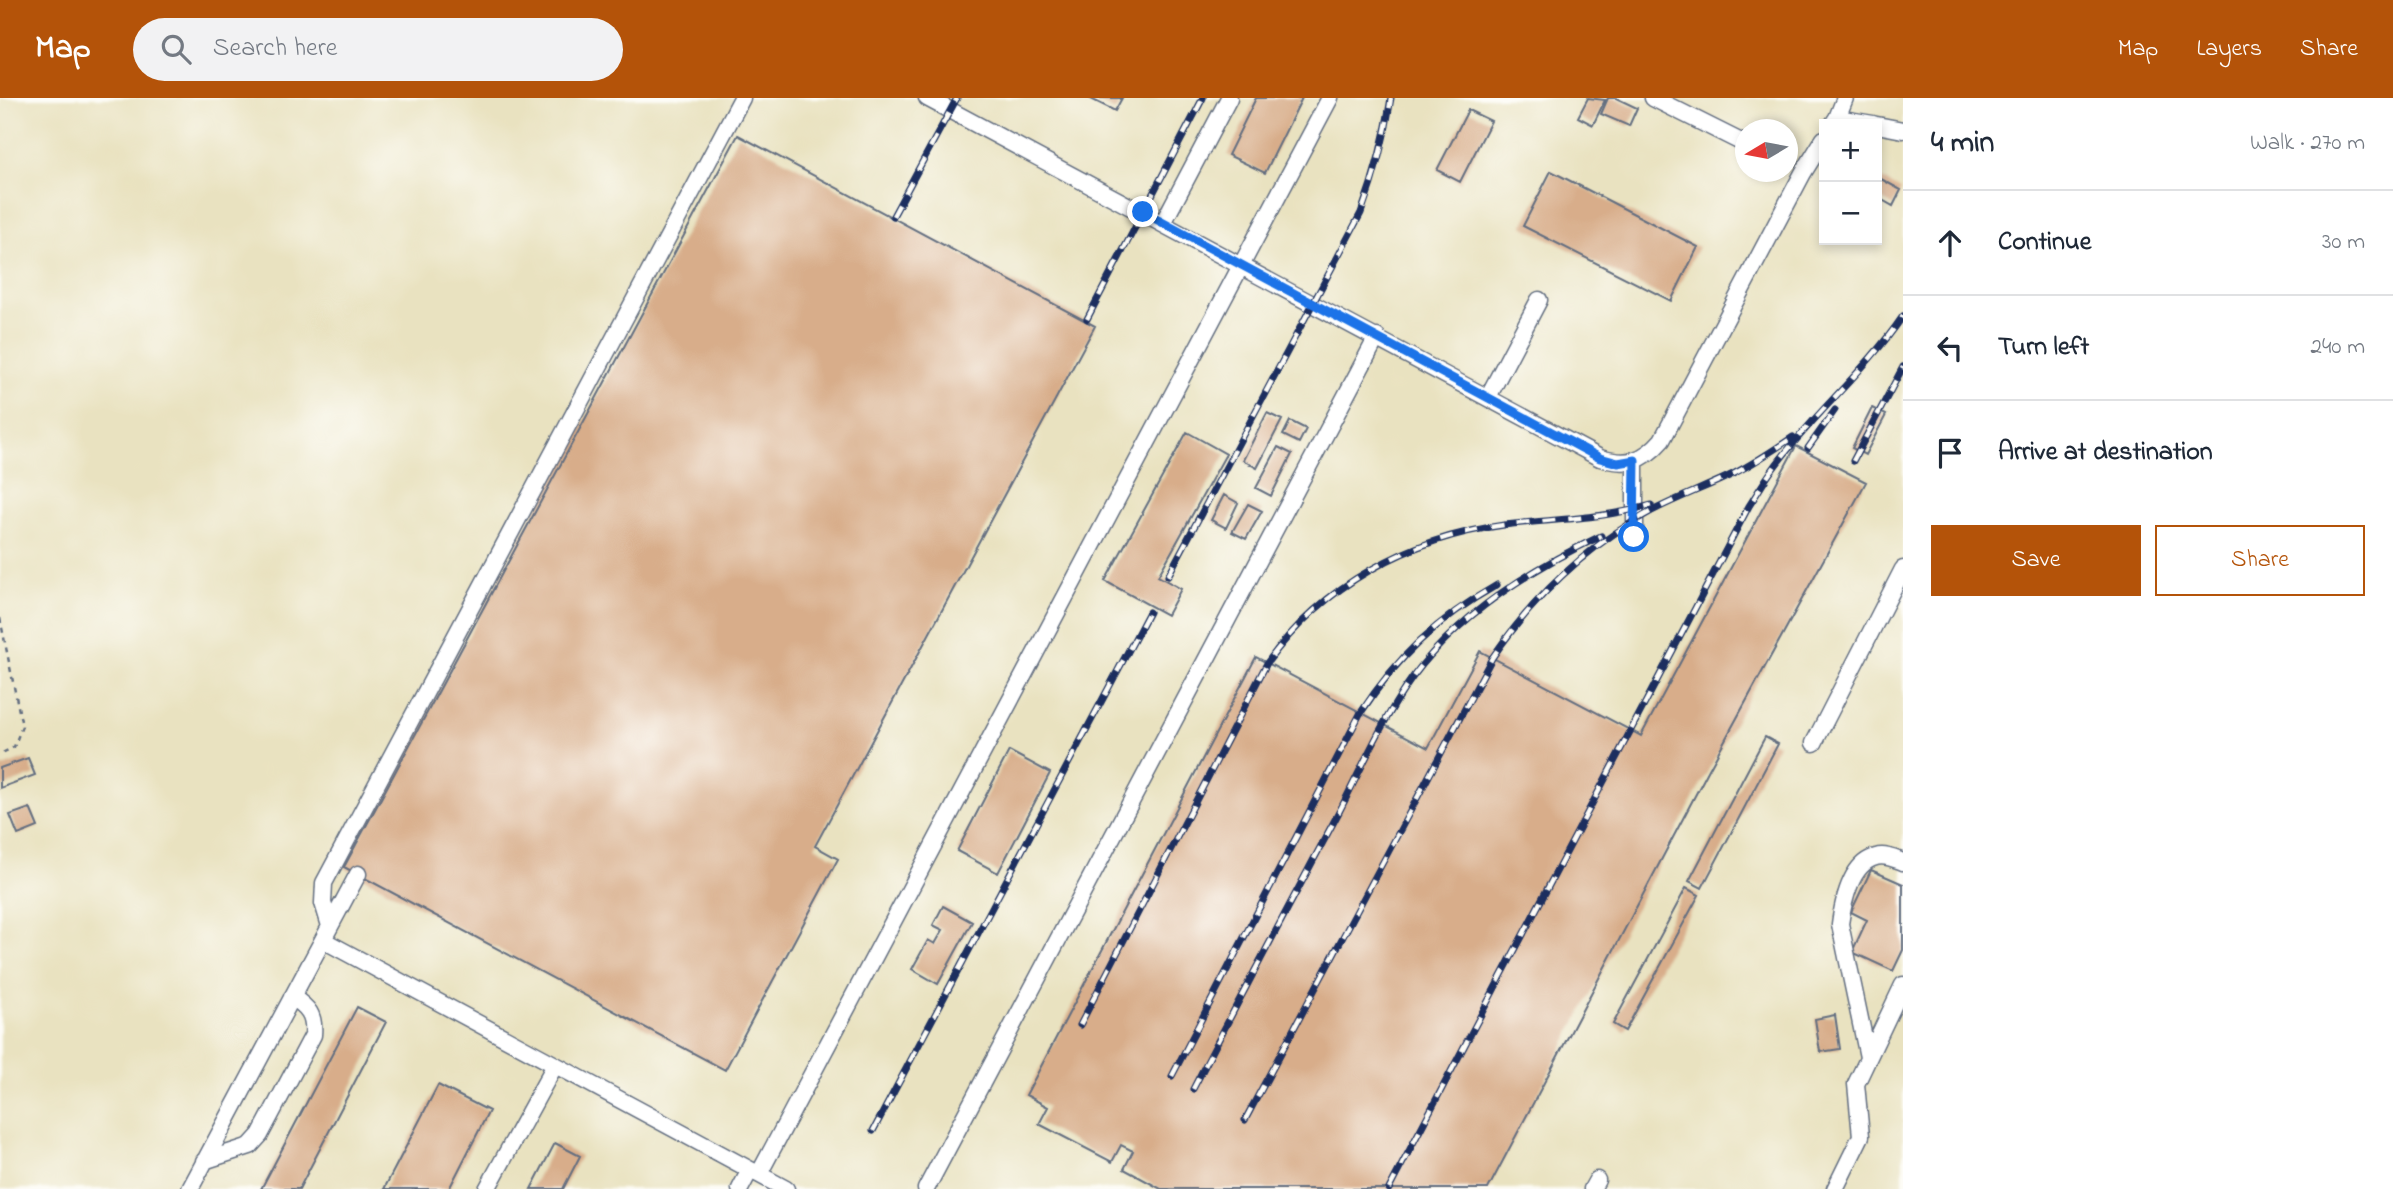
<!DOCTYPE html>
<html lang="en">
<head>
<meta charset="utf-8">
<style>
	body { margin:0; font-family:"Indie Flower",sans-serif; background:#f2f2f3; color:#1f2937 }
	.controls { position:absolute; right:21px; top:21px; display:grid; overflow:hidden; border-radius:0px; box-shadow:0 4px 10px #0003 }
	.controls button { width:63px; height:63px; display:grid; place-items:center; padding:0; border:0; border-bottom:2px solid #e0e1e3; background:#fff; color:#1f2937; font:35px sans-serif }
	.compass { position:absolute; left:1735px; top:21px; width:63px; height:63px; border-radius:50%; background:#fff; box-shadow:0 4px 10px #0003; rotate:260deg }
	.stop { position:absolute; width:21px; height:21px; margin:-16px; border:5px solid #1a73e8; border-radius:50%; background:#fff }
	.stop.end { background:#1a73e8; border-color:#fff; box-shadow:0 2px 7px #0008 }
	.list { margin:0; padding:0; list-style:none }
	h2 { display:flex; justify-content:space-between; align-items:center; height:91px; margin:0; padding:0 28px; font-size:30px }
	h2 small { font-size:23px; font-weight:400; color:#747a83 }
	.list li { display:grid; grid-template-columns:46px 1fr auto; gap:21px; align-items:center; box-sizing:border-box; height:105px; padding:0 28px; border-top:2px solid #e0e1e3 }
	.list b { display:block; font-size:26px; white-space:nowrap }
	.list em { font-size:23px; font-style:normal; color:#747a83 }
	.actions { display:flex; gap:14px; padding:21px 28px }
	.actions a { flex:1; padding:16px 0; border:2px solid #b45309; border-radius:0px; text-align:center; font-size:24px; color:#b45309 }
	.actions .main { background:#b45309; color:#fff }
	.icon { flex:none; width:38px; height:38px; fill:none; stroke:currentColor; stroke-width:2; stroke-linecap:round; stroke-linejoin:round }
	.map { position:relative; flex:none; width:1903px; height:1091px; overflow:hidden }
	header { display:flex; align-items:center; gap:42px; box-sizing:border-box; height:98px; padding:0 35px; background:#b45309; color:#fff }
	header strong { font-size:33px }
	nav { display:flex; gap:38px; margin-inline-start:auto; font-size:24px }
	.search { width:490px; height:63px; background:#f2f2f3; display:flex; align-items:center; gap:18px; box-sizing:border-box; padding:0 24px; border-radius:38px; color:#747a83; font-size:26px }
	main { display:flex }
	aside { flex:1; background:#fff }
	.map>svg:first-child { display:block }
	.building { fill:#d8ad8a }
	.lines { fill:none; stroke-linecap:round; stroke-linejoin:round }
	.minor-casing { stroke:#636e80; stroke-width:19 }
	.path { stroke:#636e80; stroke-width:2.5; stroke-dasharray:5 5; stroke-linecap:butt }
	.minor { stroke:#fff; stroke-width:16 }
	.rail-casing { stroke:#1b2f5e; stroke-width:7 }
	.rail { stroke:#fdfcf7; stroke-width:4.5; stroke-dasharray:13; stroke-linecap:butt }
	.route { stroke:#1a73e8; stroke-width:9 }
</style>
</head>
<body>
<header>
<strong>Map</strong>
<div class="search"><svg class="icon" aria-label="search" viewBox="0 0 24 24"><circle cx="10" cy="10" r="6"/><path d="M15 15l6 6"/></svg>Search here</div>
<nav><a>Map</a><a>Layers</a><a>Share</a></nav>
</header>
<main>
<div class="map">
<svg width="1903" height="1091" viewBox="0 0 1903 1091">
	<rect width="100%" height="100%" fill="#fdfcf7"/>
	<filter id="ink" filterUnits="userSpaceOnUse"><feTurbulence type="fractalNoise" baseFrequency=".0143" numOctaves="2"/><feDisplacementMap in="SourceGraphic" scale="14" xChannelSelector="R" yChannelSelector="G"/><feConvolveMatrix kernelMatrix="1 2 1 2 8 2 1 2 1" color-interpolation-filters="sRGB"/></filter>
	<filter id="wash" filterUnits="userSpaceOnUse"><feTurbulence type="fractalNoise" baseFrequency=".00686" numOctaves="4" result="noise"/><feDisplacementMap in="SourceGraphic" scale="28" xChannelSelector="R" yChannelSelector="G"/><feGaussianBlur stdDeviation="1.57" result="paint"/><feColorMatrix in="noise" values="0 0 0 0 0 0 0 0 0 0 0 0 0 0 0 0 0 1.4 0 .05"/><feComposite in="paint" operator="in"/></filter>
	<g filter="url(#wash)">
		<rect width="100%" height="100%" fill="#e9e2c0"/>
		<g id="blocks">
			<!-- building -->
			<path class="building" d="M 1089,0 L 1122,0 L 1115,13 Z
				M 1256,0 L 1302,0 L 1265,75 L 1228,57 Z
				M 1588,0 L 1605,2 L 1593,27 L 1578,19 Z
				M 1608,0 L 1616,0 L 1637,10 L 1629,28 L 1601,16 Z
				M 1468,12 L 1491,23 L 1460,84 L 1437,72 Z
				M 738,37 L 1095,228 L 815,748 L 838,761 L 725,972 L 344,769 Z
				M 1551,73 L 1698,149 L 1671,203 L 1523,128 Z
				M 1881,81 L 1901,92 L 1893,108 L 1877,99 L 1877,88 Z
				M 1872,310 L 1886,317 L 1865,357 L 1852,350 Z
				M 1267,315 L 1282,322 L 1257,370 L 1243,362 Z
				M 1290,323 L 1306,331 L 1299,345 L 1283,337 Z
				M 1187,334 L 1226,356 L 1158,478 L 1181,491 L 1167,517 L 1105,483 Z
				M 1796,348 L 1866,384 L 1708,673 L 1488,1091 L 1161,1091 L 1124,1071 L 1133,1053 L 1121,1047 L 1112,1064 L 1039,1026 L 1048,1009 L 1026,997 L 1256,559 L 1428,650 L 1480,553 L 1641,638 Z
				M 1278,349 L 1292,356 L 1271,398 L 1256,390 Z
				M 1224,397 L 1238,405 L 1226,430 L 1211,422 Z
				M 1248,406 L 1262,413 L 1246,441 L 1232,434 Z
				M 1765,639 L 1778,646 L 1702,790 L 1689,783 Z
				M 1009,653 L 1050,675 L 998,775 L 957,753 Z
				M 28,660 L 35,677 L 0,690 L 0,670 Z
				M 30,710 L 38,729 L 18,737 L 10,717 Z
				M 1871,772 L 1903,786 L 1903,852 L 1893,873 L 1852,854 L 1867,822 L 1851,814 Z
				M 1686,790 L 1699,797 L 1625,933 L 1613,926 Z
				M 943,808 L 972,824 L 938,886 L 912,871 L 928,842 L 935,846 L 943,832 L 933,827 Z
				M 357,909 L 386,924 L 299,1091 L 261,1091 Z
				M 1835,917 L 1840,951 L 1820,954 L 1815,921 Z
				M 438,987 L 489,1013 L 449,1091 L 384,1091 Z
				M 555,1045 L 580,1058 L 563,1091 L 531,1091 Z"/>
		</g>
	</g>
	<g filter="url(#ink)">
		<use href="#blocks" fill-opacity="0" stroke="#636e80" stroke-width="2"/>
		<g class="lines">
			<!-- minor casing -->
			<g class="minor-casing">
				<path id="minor" d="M 927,0 L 1600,360 C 1627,368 1643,364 1662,342 L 1803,75 L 1824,41
					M 1653,0 L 1745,46
					M 1837,20 L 1845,0
					M 1833,26 L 1837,20 L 1873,26
					M 1877,27 L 1903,32
					M 1163,125 L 1229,0
					M 1488,299 L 1539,202
					M 1635,439 L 1635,362
					M 1814,645 L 1903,471
					M 330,828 L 323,805 L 324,785 L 742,0
					M 323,842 L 786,1091
					M 1868,959 L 1840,826 C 1843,804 1851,765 1876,759 C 1885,756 1895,761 1903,764
					M 204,1063 L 250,1048 L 260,1037 L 313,937 C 315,917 308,909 292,899
					M 759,1076 L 1330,0
					M 190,1091 L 358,776
					M 487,1091 L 555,967
					M 740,1091 L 750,1072
					M 926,1091 L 1377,239
					M 1592,1091 L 1597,1082
					M 1835,1091 L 1861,1038 L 1856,986 L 1903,887"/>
			</g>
			<!-- path -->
			<path class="path" d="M 0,520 L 22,628 L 14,649 L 0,656"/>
			<!-- minor -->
			<use href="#minor" class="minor"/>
			<!-- rail casing -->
			<g class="rail-casing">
				<path id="rail" d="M 893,118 L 957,0
					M 1087,221 L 1203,0
					M 1808,350 L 1835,312
					M 1853,363 L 1903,269
					M 1168,478 L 1361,115 C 1375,77 1385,40 1391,0
					M 1080,927 L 1267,565 C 1323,487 1409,440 1504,427 C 1553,421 1603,421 1651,407
					M 1172,978 L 1360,616 C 1397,559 1437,521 1497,487
					M 1193,991 C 1241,898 1290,806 1339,714 C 1364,666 1387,610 1422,567 C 1469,510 1535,469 1601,438
					M 1245,1022 L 1492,560 C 1534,499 1586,448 1652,413 C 1677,400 1704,390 1729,378 C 1752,367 1772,353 1793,339
					M 873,1033 L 1149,514
					M 1389,1091 L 1749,408 C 1757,396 1764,383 1773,371 C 1812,317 1865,274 1903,218"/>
			</g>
			<!-- rail -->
			<use href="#rail" class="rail"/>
		</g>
	</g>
	<g class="lines" filter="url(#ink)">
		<!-- route -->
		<path class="route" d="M 1143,114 L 1600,360 L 1618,365 L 1635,362 L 1634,439"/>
	</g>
</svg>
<div class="controls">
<button>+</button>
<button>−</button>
</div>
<svg class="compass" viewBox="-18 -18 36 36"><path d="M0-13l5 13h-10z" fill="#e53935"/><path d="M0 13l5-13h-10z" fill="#747a83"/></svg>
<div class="stop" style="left:1634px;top:439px"></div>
<div class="stop end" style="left:1143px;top:114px"></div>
</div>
<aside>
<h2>4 min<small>Walk · 270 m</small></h2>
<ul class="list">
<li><svg class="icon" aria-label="ahead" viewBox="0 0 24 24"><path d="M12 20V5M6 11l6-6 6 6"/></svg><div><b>Continue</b></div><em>30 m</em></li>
<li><svg class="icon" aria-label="left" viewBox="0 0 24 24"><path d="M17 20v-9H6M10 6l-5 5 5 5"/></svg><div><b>Turn left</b></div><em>240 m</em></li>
<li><svg class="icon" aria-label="arrive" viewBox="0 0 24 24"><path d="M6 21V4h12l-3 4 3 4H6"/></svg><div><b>Arrive at destination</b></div></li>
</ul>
<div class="actions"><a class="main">Save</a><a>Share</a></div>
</aside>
</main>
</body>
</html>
